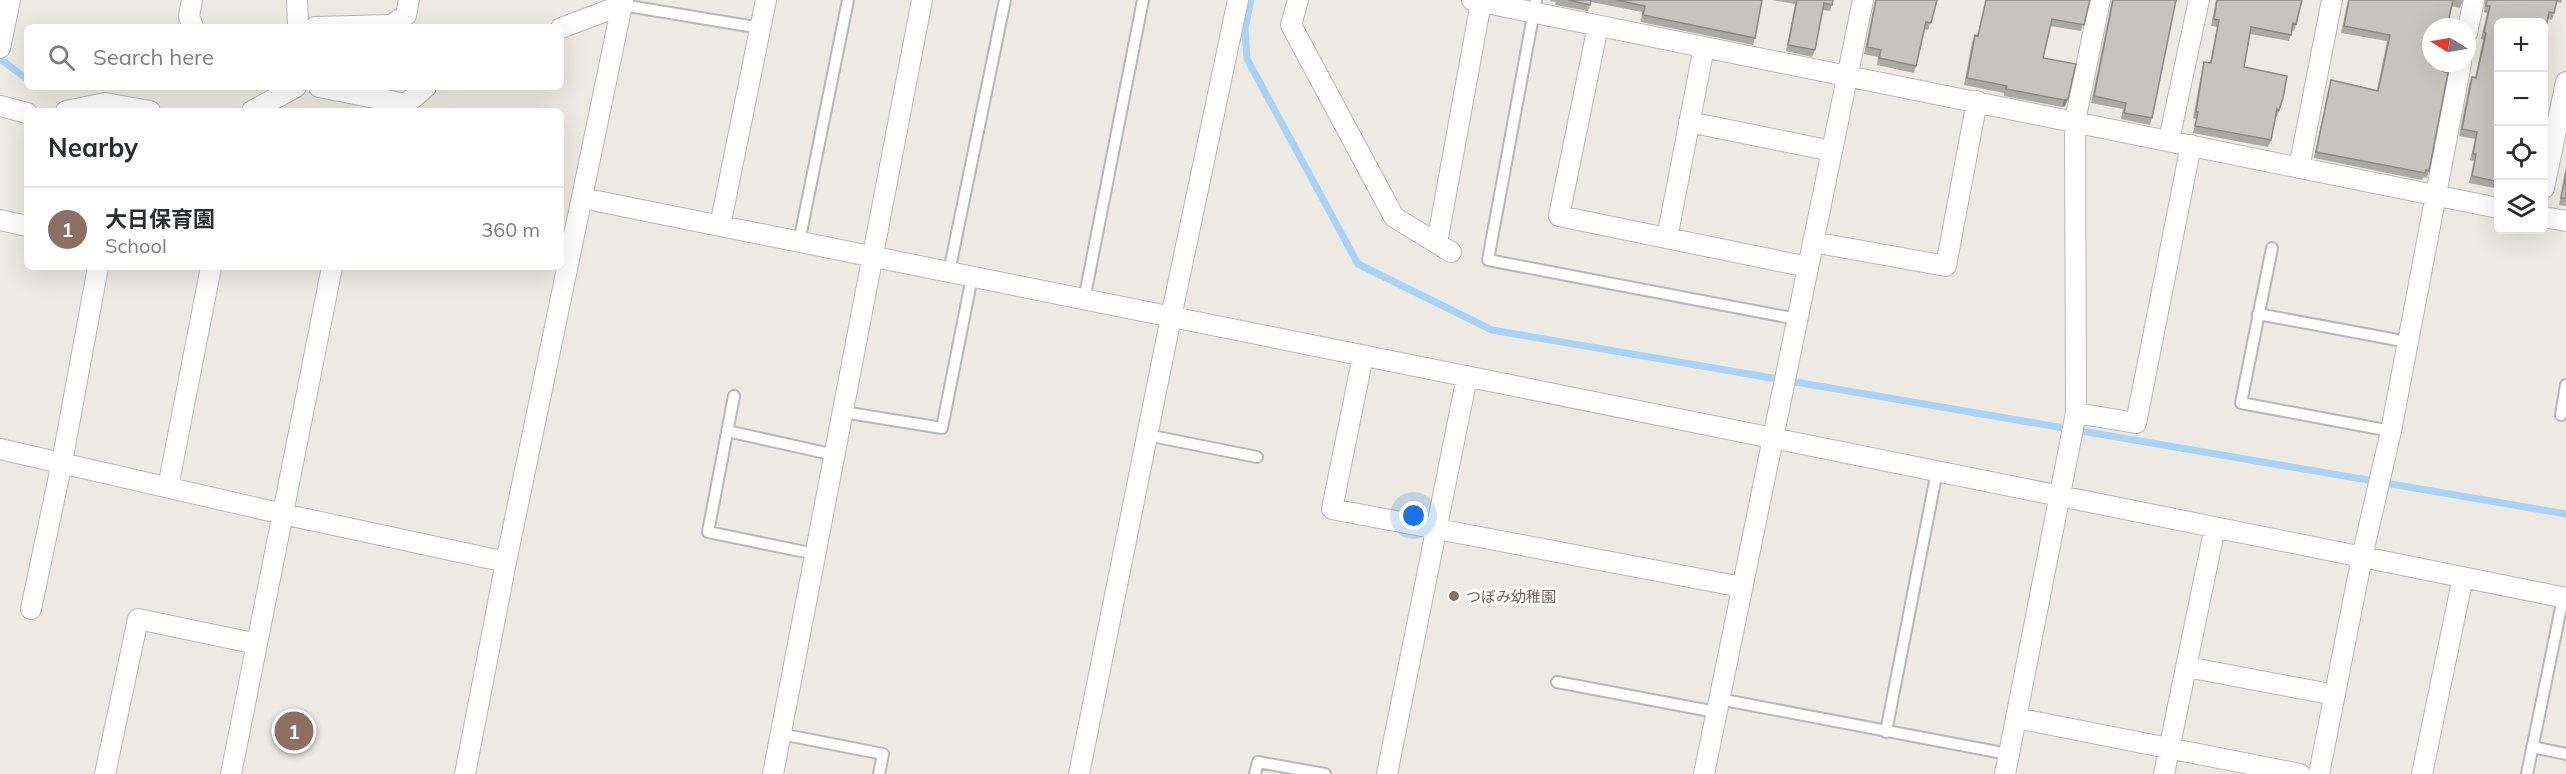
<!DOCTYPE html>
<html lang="en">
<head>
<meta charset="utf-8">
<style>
	body { margin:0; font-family:Mulish,"Noto Sans JP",sans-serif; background:#f2f2f3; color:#2b2b33 }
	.controls { position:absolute; right:18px; top:18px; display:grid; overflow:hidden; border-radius:9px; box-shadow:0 6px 24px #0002 }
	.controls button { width:54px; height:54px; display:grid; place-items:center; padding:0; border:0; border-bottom:2px solid #e1e1e2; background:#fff; color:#2b2b33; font:30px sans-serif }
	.compass { position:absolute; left:2422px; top:18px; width:54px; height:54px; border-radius:50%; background:#fff; box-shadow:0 6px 24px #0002; rotate:281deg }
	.you { position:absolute; left:1414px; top:516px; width:21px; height:21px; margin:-15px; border:4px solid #fff; border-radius:50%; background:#1a73e8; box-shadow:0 0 0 9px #1a73e833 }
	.badge { display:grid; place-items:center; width:39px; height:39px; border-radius:50%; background:#1a73e8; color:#fff; font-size:20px; font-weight:700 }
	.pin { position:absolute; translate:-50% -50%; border:3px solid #fff; box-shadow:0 2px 6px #0006 }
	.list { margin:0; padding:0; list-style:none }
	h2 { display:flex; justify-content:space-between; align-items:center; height:78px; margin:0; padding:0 24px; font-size:26px }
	h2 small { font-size:20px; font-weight:400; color:#7c7c81 }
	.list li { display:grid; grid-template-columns:39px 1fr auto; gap:18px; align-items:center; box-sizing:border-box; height:84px; padding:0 24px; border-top:2px solid #e1e1e2 }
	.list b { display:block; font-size:22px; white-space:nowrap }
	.list p { margin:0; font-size:20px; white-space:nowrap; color:#7c7c81 }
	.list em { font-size:20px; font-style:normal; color:#7c7c81 }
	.icon { flex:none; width:33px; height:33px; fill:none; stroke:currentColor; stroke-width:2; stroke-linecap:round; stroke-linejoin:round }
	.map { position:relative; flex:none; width:2566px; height:774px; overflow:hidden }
	.search { position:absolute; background:#fff; box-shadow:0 6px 24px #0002; left:24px; top:24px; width:540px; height:66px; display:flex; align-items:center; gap:15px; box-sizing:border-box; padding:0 21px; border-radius:9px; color:#7c7c81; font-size:22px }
	.panel { position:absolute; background:#fff; box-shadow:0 6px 24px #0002; left:24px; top:108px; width:540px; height:162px; border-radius:9px }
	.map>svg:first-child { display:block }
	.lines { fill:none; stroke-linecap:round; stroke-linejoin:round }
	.stream { stroke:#a8d2f6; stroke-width:7 }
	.lane-casing { stroke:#b5b7bb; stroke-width:14 }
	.street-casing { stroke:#b5b7bb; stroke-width:22 }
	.lane { stroke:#fff; stroke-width:10 }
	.street { stroke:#fff; stroke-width:20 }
	.wall { fill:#aba9a4 }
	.shaded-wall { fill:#8b8986 }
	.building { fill:#c7c4bf; stroke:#8b8986; stroke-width:1.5 }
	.education-dot { fill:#8d6e63; stroke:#fff; stroke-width:2 }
	.labels { text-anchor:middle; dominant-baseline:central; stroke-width:6; stroke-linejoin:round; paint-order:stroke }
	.education-label { font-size:15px; fill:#785e54; stroke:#fff; text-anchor:start }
</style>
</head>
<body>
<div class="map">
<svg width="2566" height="774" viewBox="0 0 2566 774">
	<rect width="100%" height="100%" fill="#eceae2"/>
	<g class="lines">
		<!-- stream -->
		<path class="stream" d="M 1251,0 L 1245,28 L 1247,59 L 1358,264 L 1492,330 L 2566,514
			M 0,59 L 27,79"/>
		<!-- lane casing -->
		<g class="lane-casing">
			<path id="lane" d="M 1536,0 L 1488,260 L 1797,319
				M 622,5 L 761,28
				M 799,242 L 848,0
				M 2272,248 L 2241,403 L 2391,431
				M 949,272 L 1005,0
				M 1084,300 L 1143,0
				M 2258,314 L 2408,342
				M 734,396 L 708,532 L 815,554
				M 843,412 L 942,428 L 972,277
				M 2561,415 L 2566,385
				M 727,431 L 835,455
				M 1147,435 L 1257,457
				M 1557,682 L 1716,712
				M 1719,699 L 2008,754
				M 1886,732 L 1937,471
				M 781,734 L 883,754 L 879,774
				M 2532,747 L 2566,754
				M 1255,774 L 1258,762 L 1325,774
				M 2527,774 L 2563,598"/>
		</g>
		<!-- street casing -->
		<g class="street-casing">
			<path id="street" d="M 192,0 L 189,16 L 193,27
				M 297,0 L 298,27
				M 1298,0 L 1291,25 L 1394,217 L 1451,252
				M 1472,0 L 2498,208
				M 1598,26 L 1559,216 L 1808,267
				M 315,27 L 391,25 L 406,15 L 409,0
				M 561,28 L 622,5
				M 2467,33 L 2474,0
				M 0,48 L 10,0
				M 319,87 L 406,104 L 426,87
				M 0,106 L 27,113
				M 66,111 L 105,103 L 150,111
				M 252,111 L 296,87
				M 1689,122 L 1832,151
				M 2169,140 L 2199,0
				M 2299,168 L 2332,0
				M 2544,188 L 2566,82
				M 582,198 L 2566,598
				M 2544,217 L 2566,221
				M 0,220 L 27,226
				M 720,226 L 766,0
				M 1667,238 L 1704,47
				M 1813,242 L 1946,266 L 1977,101
				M 1437,243 L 1481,2
				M 1363,356 L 1332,509 L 1742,587
				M 2076,413 L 2136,423 L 2191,145
				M 0,449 L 283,514 L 506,562
				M 168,487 L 211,267
				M 31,609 L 62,462 L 98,267
				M 2187,667 L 2335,695
				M 2016,718 L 2300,774
				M 105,774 L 138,619 L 257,644
				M 231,774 L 332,267
				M 465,774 L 506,562 L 623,0
				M 773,774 L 922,0
				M 1079,774 L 1171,317 L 1238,0
				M 1387,774 L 1467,377
				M 1704,774 L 1863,0
				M 2005,774 L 2076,413 L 2075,121 L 2100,0
				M 2164,774 L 2215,527
				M 2319,774 L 2362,557 L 2391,431 L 2461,63
				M 2422,774 L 2463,577"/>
		</g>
		<!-- lane -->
		<use href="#lane" class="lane"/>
		<!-- street -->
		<use href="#street" class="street"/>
	</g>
	<!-- wall -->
	<path class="wall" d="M 1550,0 L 1762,0 L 1755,38 L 1753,45 L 1641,22 L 1642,12 L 1591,2 L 1588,11 L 1555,5 L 1556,2 L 1550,1 Z
		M 1772,0 L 1833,0 L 1830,11 L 1823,10 L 1815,50 L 1812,57 L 1786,51 L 1795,4 Z
		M 1875,0 L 1937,0 L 1928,30 L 1924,29 L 1916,66 L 1914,73 L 1877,65 L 1878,57 L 1864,54 Z
		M 1986,0 L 2090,0 L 2081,31 L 2050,26 L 2043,58 L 2068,99 L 2065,106 L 2062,107 L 2004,96 L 2004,93 L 1964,85 L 1972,42 L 1975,35 L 1977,36 Z
		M 2112,0 L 2176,0 L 2152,118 L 2150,125 L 2121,119 L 2123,109 L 2091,103 Z
		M 2216,0 L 2302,0 L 2296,24 L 2294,31 L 2292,30 L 2289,41 L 2250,34 L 2244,67 L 2283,98 L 2277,117 L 2275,116 L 2271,140 L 2268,147 L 2193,133 L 2196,119 L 2193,118 L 2202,69 L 2204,62 L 2210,63 L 2217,27 L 2211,26 Z
		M 2348,0 L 2463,0 L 2460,8 L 2451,6 L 2431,27 L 2442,71 L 2429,171 L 2427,178 L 2423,177 L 2422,180 L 2314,158 L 2329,87 L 2331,80 L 2377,90 L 2387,41 L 2341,33 Z
		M 2485,0 L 2562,0 L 2561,3 L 2557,2 L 2552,20 L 2547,19 L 2499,22 L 2499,189 L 2469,183 L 2474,161 L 2470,160 L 2475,139 L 2459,136 L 2469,84 L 2472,77 L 2475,78 L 2483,40 L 2481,39 L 2487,13 L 2484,12 Z
		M 2566,166 L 2566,206 L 2559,205 Z"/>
	<!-- shaded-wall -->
	<path class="shaded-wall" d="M 2068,99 L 2065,106 L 2062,107 L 2064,100 Z"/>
	<!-- building -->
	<path class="building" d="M 1568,0 L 1591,0 L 1590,5 Z
		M 1616,0 L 1762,0 L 1755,38 L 1643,15 L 1645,6 Z
		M 1797,0 L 1833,0 L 1832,5 L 1824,3 L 1815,50 L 1788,45 Z
		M 1876,0 L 1937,0 L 1931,23 L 1926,22 L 1916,66 L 1879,58 L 1881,50 L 1867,47 Z
		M 1986,0 L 2090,0 L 2084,25 L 2052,19 L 2043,58 L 2076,64 L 2068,99 L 2064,100 L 2006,89 L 2007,86 L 1967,78 L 1975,35 L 1978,36 Z
		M 2113,0 L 2176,0 L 2152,118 L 2124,113 L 2126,103 L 2094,96 Z
		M 2217,0 L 2302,0 L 2296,24 L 2293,23 L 2291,35 L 2251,27 L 2244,67 L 2287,76 L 2283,98 L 2279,110 L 2277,109 L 2271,140 L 2195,126 L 2198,112 L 2196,112 L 2204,62 L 2211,63 L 2219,20 L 2214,19 Z
		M 2349,0 L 2453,0 L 2447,27 L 2431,27 L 2431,63 L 2444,63 L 2442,71 L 2448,73 L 2429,171 L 2426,170 L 2425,173 L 2316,152 L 2331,80 L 2378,91 L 2390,35 L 2344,26 Z
		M 2487,0 L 2557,0 L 2554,13 L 2549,12 L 2544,39 L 2544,22 L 2499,22 L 2499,182 L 2472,176 L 2476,154 L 2473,154 L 2477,132 L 2462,129 L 2472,77 L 2476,78 L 2486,33 L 2484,32 L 2490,6 L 2486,6 Z
		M 2544,57 L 2547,57 L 2544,75 Z
		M 2566,173 L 2566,198 L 2561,198 Z"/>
	<!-- markers -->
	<circle class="education-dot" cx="1454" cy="596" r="6"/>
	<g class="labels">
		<!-- education labels -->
		<g class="education-label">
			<text x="1466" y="596">つぼみ幼稚園</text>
		</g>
	</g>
</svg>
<div class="controls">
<button>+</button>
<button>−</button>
<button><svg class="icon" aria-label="locate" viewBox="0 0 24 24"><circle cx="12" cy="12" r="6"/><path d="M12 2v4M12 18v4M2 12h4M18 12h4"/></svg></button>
<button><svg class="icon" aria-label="layers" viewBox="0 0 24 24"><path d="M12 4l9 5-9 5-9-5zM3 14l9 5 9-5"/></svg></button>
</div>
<svg class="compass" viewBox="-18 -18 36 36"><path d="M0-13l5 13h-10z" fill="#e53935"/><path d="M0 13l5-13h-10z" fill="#7c7c81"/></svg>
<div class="you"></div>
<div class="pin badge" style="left:294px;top:731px;background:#8d6e63">1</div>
<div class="search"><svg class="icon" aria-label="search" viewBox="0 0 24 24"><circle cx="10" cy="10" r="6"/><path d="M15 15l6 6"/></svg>Search here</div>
<section class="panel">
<h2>Nearby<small></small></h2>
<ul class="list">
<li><span class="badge" style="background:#8d6e63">1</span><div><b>大日保育園</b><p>School</p></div><em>360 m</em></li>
</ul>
</section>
</div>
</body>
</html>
